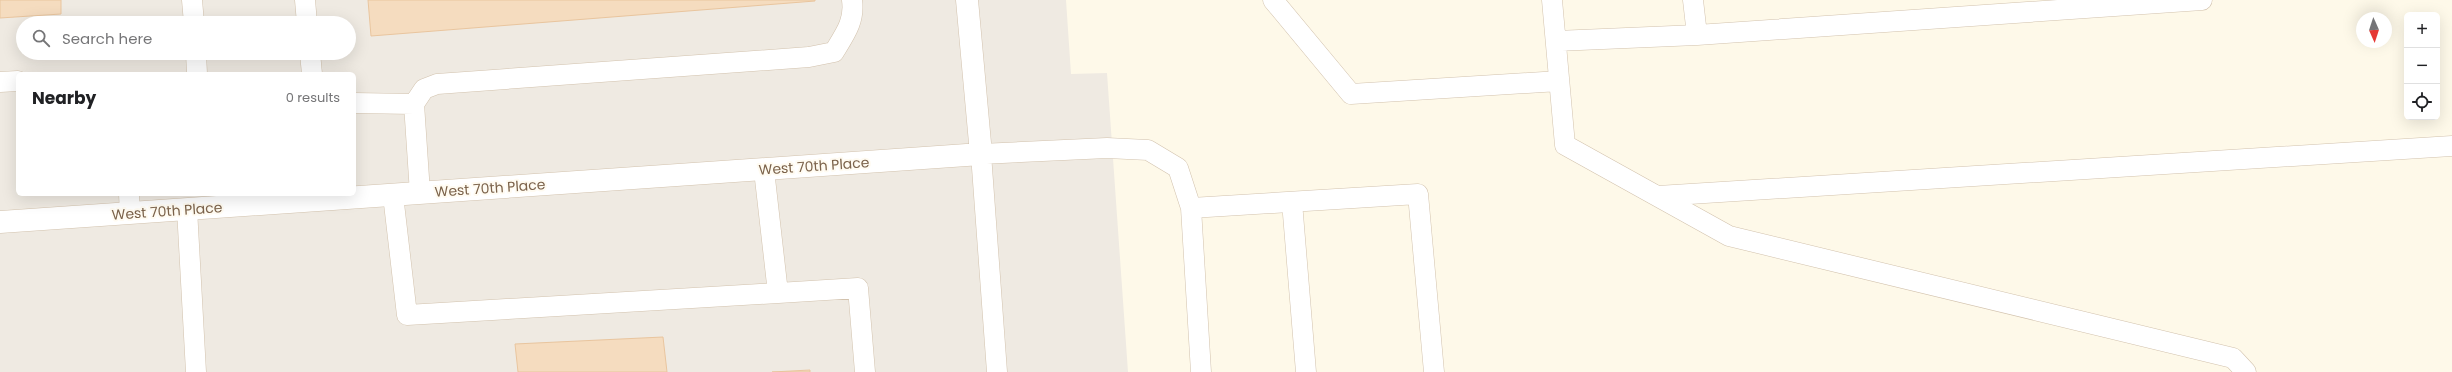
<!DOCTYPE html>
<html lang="en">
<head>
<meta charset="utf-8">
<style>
	body { margin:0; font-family:Poppins,sans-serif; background:#f6f6f6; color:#202124 }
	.controls { position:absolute; right:12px; top:12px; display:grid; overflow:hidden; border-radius:6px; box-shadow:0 4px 16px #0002 }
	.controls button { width:36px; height:36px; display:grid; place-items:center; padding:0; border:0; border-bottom:1px solid #e0e0e0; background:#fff; color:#202124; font:20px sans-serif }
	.compass { position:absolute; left:2356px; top:12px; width:36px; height:36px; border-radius:50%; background:#fff; box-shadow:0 4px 16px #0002; rotate:177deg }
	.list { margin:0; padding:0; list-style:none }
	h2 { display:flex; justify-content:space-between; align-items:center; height:52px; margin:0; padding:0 16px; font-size:17px }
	h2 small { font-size:13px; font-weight:400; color:#757577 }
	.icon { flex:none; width:22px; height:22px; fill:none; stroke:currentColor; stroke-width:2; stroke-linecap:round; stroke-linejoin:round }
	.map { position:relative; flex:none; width:2452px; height:372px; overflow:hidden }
	.search { position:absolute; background:#fff; box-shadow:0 4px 16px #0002; left:16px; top:16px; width:340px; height:44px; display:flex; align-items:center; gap:10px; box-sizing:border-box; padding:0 14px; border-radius:22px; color:#757577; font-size:15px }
	.panel { position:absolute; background:#fff; box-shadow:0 4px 16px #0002; left:16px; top:72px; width:340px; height:124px; border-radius:6px }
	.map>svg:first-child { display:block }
	.industrial { fill:#efeae2; fill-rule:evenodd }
	.building { fill:#f5dcbf; stroke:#e9c59e }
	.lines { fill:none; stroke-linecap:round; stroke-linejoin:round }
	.lane-casing { stroke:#d2c2ad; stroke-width:21 }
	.street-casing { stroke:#d2c2ad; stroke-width:23 }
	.lane { stroke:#fff; stroke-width:20 }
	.street { stroke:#fff; stroke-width:22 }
	.labels { text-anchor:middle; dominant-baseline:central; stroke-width:4; stroke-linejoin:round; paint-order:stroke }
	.street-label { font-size:14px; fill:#7b624a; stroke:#fffbf1 }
</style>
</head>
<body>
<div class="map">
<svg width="2452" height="372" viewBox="0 0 2452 372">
	<rect width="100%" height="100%" fill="#fef9e9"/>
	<!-- industrial -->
	<path class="industrial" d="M 0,0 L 1066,0 L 1071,74 L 1107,73 L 1128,372 L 0,372 ZM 23,23 L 349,23 L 349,53 L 23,53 ZM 18,74 L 354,74 L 354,194 L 18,194 Z"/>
	<!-- building -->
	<path class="building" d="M 0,0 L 61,0 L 61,14 L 0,18 Z
		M 368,0 L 815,0 L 815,1 L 371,36 Z
		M 663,337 L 667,372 L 518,372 L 515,344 Z
		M 810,370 L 810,372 L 772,372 Z"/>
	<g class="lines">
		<!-- lane casing -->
		<g class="lane-casing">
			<path id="lane" d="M 192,0 L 194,23
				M 305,0 L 307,23
				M 1273,0 L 1351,94 L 1559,81
				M 1552,0 L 1565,145 L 1729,236 L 2233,358 L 2246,372
				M 1697,35 L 2202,0
				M 1556,41 L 1697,35 L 1693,0
				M 196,53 L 197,74
				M 310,53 L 312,74
				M 0,82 L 18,81
				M 354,103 L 414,104
				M 764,170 L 778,293 L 858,288 L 865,372
				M 420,193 L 414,104 L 424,89 L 437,84 L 809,57 L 834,52 C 845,34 855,21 852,0
				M 129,194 L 130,213
				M 393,195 L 407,315 L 778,293
				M 1658,196 L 2452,146
				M 1292,202 L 1306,372
				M 1191,208 L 1418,194 L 1434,372
				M 187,209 L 196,372
				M 997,372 L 981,154 L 1107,148 L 1148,150 L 1178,168 L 1191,208 L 1201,372"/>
		</g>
		<!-- street casing -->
		<g class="street-casing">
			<path id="street" d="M 0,222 L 981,154 L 967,0"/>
		</g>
		<!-- lane -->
		<use href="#lane" class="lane"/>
		<!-- street -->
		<use href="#street" class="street"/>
	</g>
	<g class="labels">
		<!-- street labels -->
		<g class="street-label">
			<text transform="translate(814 166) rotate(-4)">West 70th Place</text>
			<text transform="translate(490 188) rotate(-4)">West 70th Place</text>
			<text transform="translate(167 211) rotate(-4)">West 70th Place</text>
		</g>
	</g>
</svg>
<div class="controls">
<button>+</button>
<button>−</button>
<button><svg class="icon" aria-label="locate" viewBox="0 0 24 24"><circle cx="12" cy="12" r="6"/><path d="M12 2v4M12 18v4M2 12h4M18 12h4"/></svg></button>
</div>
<svg class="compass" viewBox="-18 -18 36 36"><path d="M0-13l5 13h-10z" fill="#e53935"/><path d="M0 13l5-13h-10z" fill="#757577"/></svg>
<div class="search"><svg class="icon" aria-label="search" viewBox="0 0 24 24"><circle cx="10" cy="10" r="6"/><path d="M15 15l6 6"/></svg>Search here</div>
<section class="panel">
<h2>Nearby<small>0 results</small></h2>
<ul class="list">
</ul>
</section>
</div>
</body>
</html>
